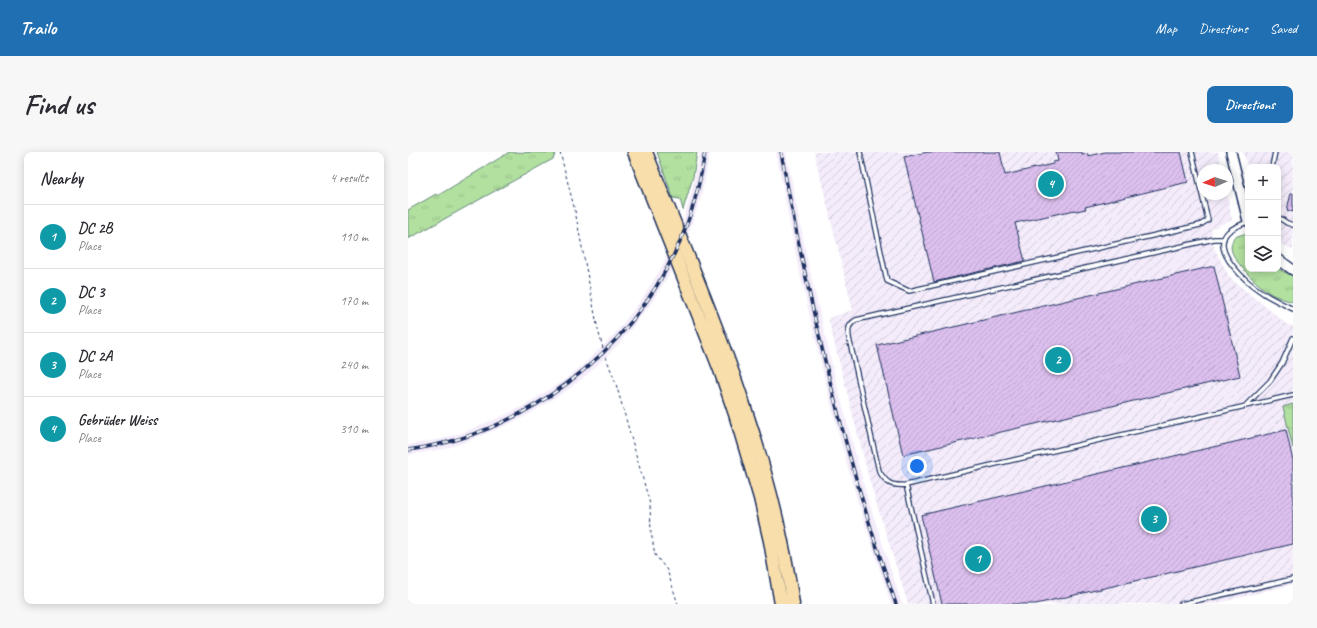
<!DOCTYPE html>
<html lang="en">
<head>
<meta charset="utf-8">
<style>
	body { margin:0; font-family:Caveat,sans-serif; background:#f7f7f7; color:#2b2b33 }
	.controls { position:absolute; right:12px; top:12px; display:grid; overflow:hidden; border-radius:8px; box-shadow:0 2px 10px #0003 }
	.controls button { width:36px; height:36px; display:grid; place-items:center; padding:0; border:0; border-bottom:1px solid #e1e1e2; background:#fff; color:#2b2b33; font:20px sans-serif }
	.compass { position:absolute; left:789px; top:12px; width:36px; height:36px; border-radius:50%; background:#fff; box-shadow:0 2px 10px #0003; rotate:267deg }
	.you { position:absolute; left:509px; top:314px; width:14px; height:14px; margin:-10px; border:3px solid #fff; border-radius:50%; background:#1a73e8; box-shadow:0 0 0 6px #1a73e833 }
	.badge { display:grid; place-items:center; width:26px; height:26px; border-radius:50%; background:#1f6fb2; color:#fff; font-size:13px; font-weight:700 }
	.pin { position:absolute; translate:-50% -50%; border:2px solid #fff; box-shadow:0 1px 4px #0006 }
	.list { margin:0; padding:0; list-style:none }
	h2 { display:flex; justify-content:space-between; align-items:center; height:52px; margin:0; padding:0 16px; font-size:17px }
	h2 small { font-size:13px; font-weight:400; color:#7c7c81 }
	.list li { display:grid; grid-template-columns:26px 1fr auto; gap:12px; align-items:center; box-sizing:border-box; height:64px; padding:0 16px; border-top:1px solid #e1e1e2 }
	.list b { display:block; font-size:15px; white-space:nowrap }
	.list p { margin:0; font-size:13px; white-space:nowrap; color:#7c7c81 }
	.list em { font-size:13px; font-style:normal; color:#7c7c81 }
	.icon { flex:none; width:22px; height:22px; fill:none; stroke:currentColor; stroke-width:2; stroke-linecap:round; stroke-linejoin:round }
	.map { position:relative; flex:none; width:885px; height:452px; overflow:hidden; border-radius:8px }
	header { display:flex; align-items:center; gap:24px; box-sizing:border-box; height:56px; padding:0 20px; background:#1f6fb2; color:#fff }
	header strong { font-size:19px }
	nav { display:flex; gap:22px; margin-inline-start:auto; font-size:14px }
	.intro { display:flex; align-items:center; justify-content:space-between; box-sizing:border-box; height:96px; padding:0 24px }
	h1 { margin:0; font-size:28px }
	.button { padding:10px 18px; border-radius:8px; background:#1f6fb2; color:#fff; font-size:14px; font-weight:700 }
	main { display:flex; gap:24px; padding:0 24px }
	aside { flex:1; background:#fff; border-radius:8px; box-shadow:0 2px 10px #0003 }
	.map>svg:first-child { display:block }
	.built { fill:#f4ecfa }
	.industrial { fill:url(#industrial-furrows) }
	.grass { fill:url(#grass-tufts); stroke:#66887e }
	.building { fill:url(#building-hatch); stroke:#1b2f5e }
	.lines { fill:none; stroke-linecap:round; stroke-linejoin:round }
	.service-casing { stroke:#1b2f5e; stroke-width:6 }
	.secondary-casing { stroke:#1b2f5e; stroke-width:12 }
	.motorway-casing { stroke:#1b2f5e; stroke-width:15 }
	.path { stroke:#1b2f5e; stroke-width:1; stroke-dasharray:3 3; stroke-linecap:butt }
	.service { stroke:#fff; stroke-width:3.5 }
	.secondary { stroke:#fff; stroke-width:9 }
	.motorway { stroke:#f8deab; stroke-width:12 }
	.rail-casing { stroke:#1b2f5e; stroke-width:3.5 }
	.rail { stroke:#fff; stroke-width:2; stroke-dasharray:6; stroke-linecap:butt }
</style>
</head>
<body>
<header>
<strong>Trailo</strong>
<nav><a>Map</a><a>Directions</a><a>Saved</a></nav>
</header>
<div class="intro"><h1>Find us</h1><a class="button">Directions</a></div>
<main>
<aside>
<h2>Nearby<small>4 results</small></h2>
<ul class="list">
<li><span class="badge" style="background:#0f9aa8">1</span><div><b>DC 2B</b><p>Place</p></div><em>110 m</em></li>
<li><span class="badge" style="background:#0f9aa8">2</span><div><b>DC 3</b><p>Place</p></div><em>170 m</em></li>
<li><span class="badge" style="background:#0f9aa8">3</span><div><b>DC 2A</b><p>Place</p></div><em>240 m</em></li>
<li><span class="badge" style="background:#0f9aa8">4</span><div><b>Gebrüder Weiss</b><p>Place</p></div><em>310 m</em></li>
</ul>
</aside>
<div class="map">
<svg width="885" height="452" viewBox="0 0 885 452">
	<defs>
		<pattern id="industrial-furrows" width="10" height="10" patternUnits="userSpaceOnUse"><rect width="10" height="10" fill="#f4ecfa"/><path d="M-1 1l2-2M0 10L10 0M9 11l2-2" fill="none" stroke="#d1cbd9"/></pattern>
		<pattern id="grass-tufts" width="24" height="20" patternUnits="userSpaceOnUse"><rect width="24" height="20" fill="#b2e09f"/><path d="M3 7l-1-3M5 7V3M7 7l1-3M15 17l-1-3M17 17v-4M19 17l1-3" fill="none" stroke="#98c08b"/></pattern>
		<pattern id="building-hatch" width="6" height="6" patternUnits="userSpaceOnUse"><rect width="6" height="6" fill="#dcbfed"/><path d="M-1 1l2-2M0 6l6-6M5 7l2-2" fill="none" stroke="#bca4ce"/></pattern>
	</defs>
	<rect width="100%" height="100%" fill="#fff"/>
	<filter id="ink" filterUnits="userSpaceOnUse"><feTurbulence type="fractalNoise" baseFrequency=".025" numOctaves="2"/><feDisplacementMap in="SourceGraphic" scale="8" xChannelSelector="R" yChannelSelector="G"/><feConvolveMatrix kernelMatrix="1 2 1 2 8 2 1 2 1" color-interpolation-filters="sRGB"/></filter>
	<g filter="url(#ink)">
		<!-- built -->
		<path class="built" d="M 292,0 L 302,0 L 299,17 L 293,45 L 280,83 L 261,123 L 241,154 L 212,191 L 181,221 L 161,237 L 120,263 L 99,273 L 60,289 L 36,297 L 0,303 L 0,293 L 33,287 L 56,280 L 95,264 L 115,254 L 155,229 L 175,213 L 205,184 L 233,148 L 252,118 L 265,92 L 276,66 L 283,42 Z
			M 368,0 L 378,0 L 400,111 L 427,225 L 458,341 L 494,452 L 483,452 L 448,344 L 431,284 L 417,228 L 390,114 Z"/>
		<!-- industrial -->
		<path class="industrial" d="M 406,0 L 810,0 L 814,18 L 795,18 L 795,42 L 819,42 L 824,68 L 803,77 L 806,96 L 822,126 L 880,173 L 885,174 L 885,432 L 807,452 L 500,452 L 463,334 L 420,166 L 445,158 Z
			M 835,0 L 885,0 L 885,98 L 870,90 L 870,15 L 840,15 L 840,16 Z"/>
		<!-- grass -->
		<path class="grass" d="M 100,0 L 148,1 L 145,7 L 0,87 L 0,58 L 28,42 L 29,44 L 100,1 Z
			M 249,0 L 289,0 L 285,25 L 275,58 L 272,47 L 265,46 Z
			M 836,82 L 840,84 L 840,117 L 870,117 L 885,124 L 885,150 C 878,148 871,146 865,143 C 852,136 829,113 824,100 C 822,94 824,90 826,85 Z
			M 885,252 L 885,296 L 875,255 Z"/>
		<!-- building -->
		<path class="building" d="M 520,0 L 592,0 L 597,23 L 645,12 L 645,10 L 650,9 L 648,0 L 674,0 L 674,3 L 680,2 L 680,4 L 697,0 L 773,0 L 780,30 L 677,55 L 678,57 L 668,59 L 667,58 L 607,71 L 617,109 L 526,130 L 496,5 Z
			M 883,41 L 885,41 L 885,60 L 879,58 Z
			M 806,114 L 832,224 L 495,303 L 469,193 Z
			M 878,278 L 885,309 L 885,392 L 628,452 L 534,452 L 513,363 Z"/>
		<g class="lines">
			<!-- service casing -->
			<g class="service-casing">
				<path id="service" d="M 452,0 L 479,129 L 501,139 L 792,73 L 800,68 L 784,0
					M 864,15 L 867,0
					M 870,65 L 879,71 L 885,73
					M 839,70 C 833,73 825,75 820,80 C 801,99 841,132 855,141 C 864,147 875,152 885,157
					M 816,87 L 806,87 L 448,168 C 440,173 440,177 441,186 L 471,319 C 479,332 483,334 498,333 L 885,243
					M 838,253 L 862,229 L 874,211 L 885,186
					M 498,333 L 525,452
					M 773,452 L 885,427"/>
			</g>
			<!-- secondary casing -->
			<g class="secondary-casing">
				<path id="secondary" d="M 823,0 L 840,69
					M 870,107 L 885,118"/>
			</g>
			<!-- motorway casing -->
			<g class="motorway-casing">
				<path id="motorway" d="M 226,0 L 312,218 L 327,262 L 352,346 L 362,389 L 373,452
					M 238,0 C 297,148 363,294 385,452"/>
			</g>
			<!-- path -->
			<path class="path" d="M 152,0 L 167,59 L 190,178 L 196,200 L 208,232 L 242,352 L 243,380 L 247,403 L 259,418 L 270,452"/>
			<!-- service -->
			<use href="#service" class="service"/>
			<!-- secondary -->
			<use href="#secondary" class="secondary"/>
			<!-- motorway -->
			<use href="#motorway" class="motorway"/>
			<!-- rail casing -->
			<g class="rail-casing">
				<path id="rail" d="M 373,0 C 401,153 436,305 488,452
					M 0,298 C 117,282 220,202 269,96 C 283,66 292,33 297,0"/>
			</g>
			<!-- rail -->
			<use href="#rail" class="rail"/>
		</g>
	</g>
</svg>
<div class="controls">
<button>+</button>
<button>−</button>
<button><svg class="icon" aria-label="layers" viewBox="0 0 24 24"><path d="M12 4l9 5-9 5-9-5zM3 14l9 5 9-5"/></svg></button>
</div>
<svg class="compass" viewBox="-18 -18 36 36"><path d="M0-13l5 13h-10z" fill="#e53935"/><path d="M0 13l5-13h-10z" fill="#7c7c81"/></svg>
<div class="you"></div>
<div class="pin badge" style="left:570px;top:407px;background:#0f9aa8">1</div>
<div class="pin badge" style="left:650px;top:208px;background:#0f9aa8">2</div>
<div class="pin badge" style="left:746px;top:367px;background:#0f9aa8">3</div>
<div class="pin badge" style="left:643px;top:32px;background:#0f9aa8">4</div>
</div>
</main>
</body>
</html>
